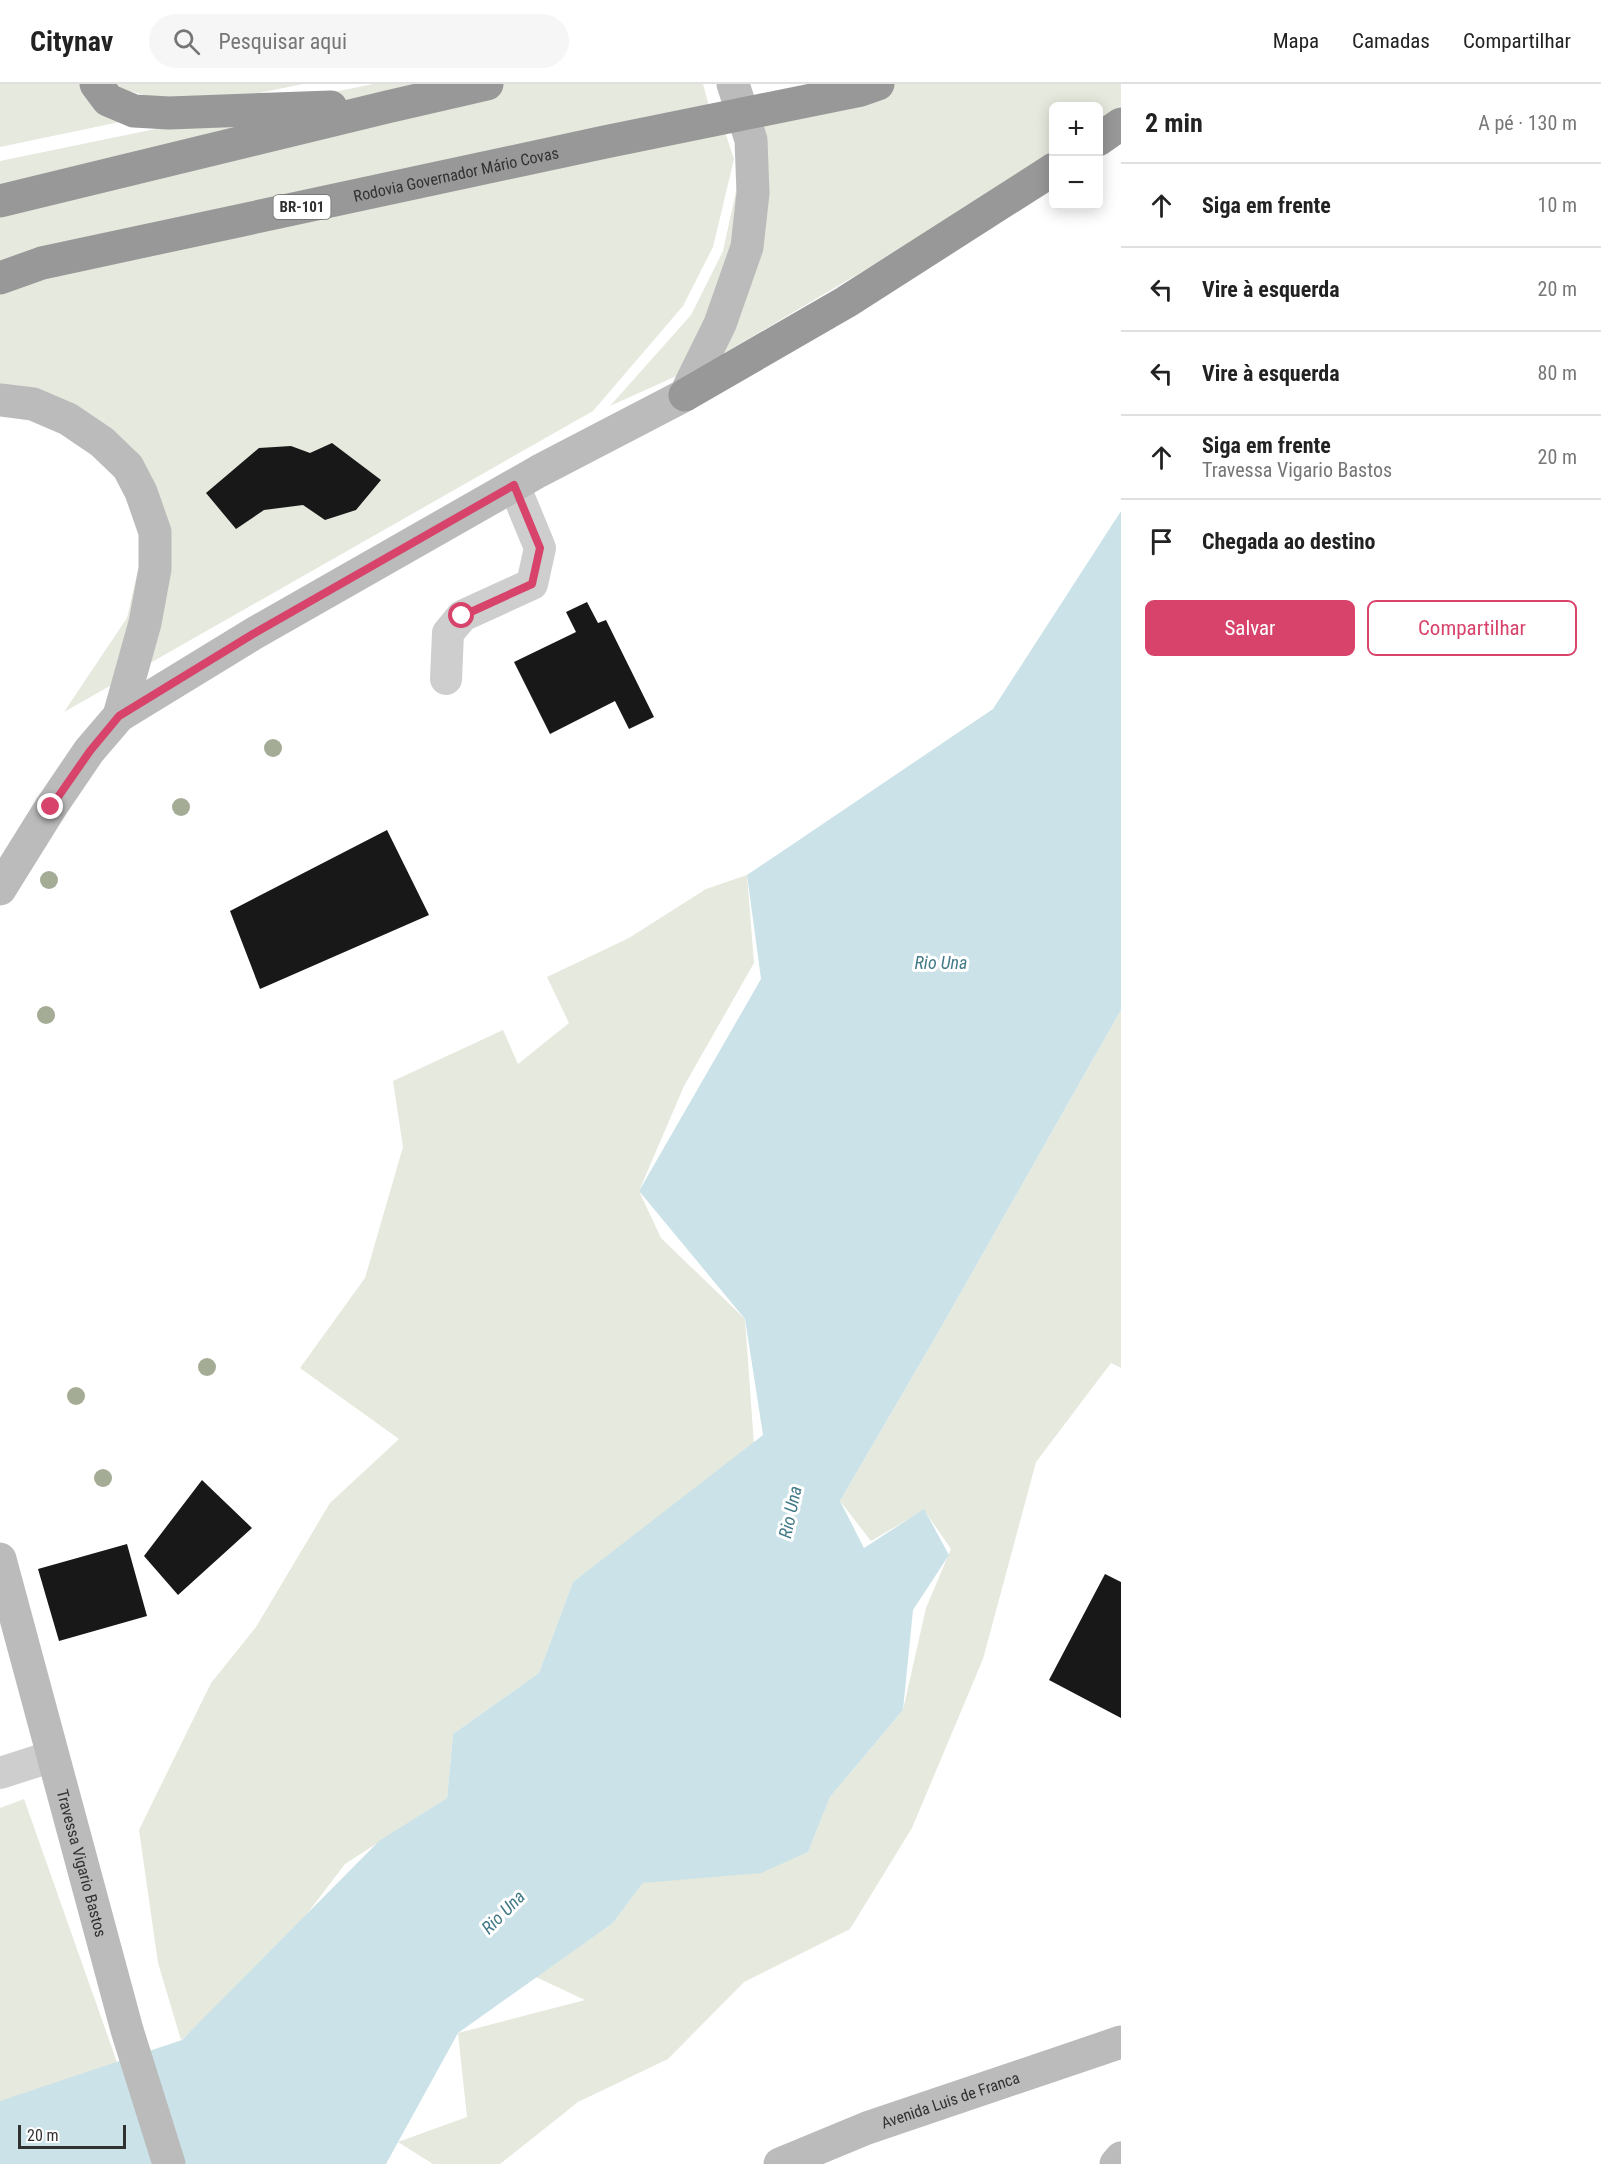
<!DOCTYPE html>
<html lang="pt">
<head>
<meta charset="utf-8">
<style>
	body { margin:0; font-family:"Roboto Condensed",sans-serif; background:#f6f6f6; color:#222 }
	.controls { position:absolute; right:18px; top:18px; display:grid; overflow:hidden; border-radius:9px; box-shadow:0 3px 15px #0003 }
	.controls button { width:54px; height:54px; display:grid; place-items:center; padding:0; border:0; border-bottom:2px solid #e0e0e0; background:#fff; color:#222; font:30px sans-serif }
	.scale { position:absolute; left:18px; bottom:15px; width:108px; box-sizing:border-box; padding-left:6px; border:3px solid #313131; border-top:0; font-size:16px; line-height:21px; white-space:nowrap; color:#313131; -webkit-text-stroke:4px #fff; paint-order:stroke }
	.stop { position:absolute; width:18px; height:18px; margin:-14px; border:4px solid #d7436b; border-radius:50%; background:#fff }
	.stop.end { background:#d7436b; border-color:#fff; box-shadow:0 2px 6px #0008 }
	.list { margin:0; padding:0; list-style:none }
	h2 { display:flex; justify-content:space-between; align-items:center; height:78px; margin:0; padding:0 24px; font-size:26px }
	h2 small { font-size:20px; font-weight:400; color:#767676 }
	.list li { display:grid; grid-template-columns:39px 1fr auto; gap:18px; align-items:center; box-sizing:border-box; height:84px; padding:0 24px; border-top:2px solid #e0e0e0 }
	.list b { display:block; font-size:22px; white-space:nowrap }
	.list p { margin:0; font-size:20px; white-space:nowrap; color:#767676 }
	.list em { font-size:20px; font-style:normal; color:#767676 }
	.actions { display:flex; gap:12px; padding:18px 24px }
	.actions a { flex:1; padding:14px 0; border:2px solid #d7436b; border-radius:9px; text-align:center; font-size:21px; color:#d7436b }
	.actions .main { background:#d7436b; color:#fff }
	.icon { flex:none; width:33px; height:33px; fill:none; stroke:currentColor; stroke-width:2; stroke-linecap:round; stroke-linejoin:round }
	.map { position:relative; flex:none; width:1121px; height:2080px; overflow:hidden }
	header { display:flex; align-items:center; gap:36px; box-sizing:border-box; height:84px; padding:0 30px; background:#fff; border-bottom:2px solid #e0e0e0 }
	header strong { font-size:28px }
	nav { display:flex; gap:33px; margin-inline-start:auto; font-size:21px }
	.search { width:420px; height:54px; background:#f6f6f6; display:flex; align-items:center; gap:15px; box-sizing:border-box; padding:0 21px; border-radius:33px; color:#767676; font-size:22px }
	main { display:flex }
	aside { flex:1; background:#fff }
	.map>svg:first-child { display:block }
	.green { fill:#e6e9dd }
	.water { fill:#cbe3e8 }
	.building { fill:#181818 }
	.lines { fill:none; stroke-linecap:round; stroke-linejoin:round }
	.street { stroke:#cecece; stroke-width:32 }
	.secondary { stroke:#bbb; stroke-width:33 }
	.highway { stroke:#989898; stroke-width:33 }
	.tree { fill:#a5ac96 }
	.route { stroke:#d7436b; stroke-width:8 }
	.labels { text-anchor:middle; dominant-baseline:central; stroke-width:6; stroke-linejoin:round; paint-order:stroke }
	.shield { fill:#fff; stroke:#6f6f6f; stroke-width:1.5 }
	.shield-label { font-size:15px; font-weight:bold; fill:#313131 }
	.street-label { font-size:16px; fill:#313131; stroke:#fff }
	.water-label { font-size:18px; font-style:italic; fill:#427a87; stroke:#fff }
</style>
</head>
<body>
<header>
<strong>Citynav</strong>
<div class="search"><svg class="icon" aria-label="search" viewBox="0 0 24 24"><circle cx="10" cy="10" r="6"/><path d="M15 15l6 6"/></svg>Pesquisar aqui</div>
<nav><a>Mapa</a><a>Camadas</a><a>Compartilhar</a></nav>
</header>
<main>
<div class="map">
<svg width="1121" height="2080" viewBox="0 0 1121 2080">
	<rect width="100%" height="100%" fill="#fff"/>
	<!-- green -->
	<path class="green" d="M 0,0 L 83,0 L 177,26 L 0,63 Z
		M 103,0 L 303,0 L 189,23 Z
		M 373,0 L 703,0 L 710,26 L 0,180 L 0,77 Z
		M 893,0 L 1121,0 L 1121,35 L 1099,49 L 1098,22 L 1054,22 L 1053,75 L 714,275 L 610,322 L 691,231 L 723,167 L 743,75 L 733,37 Z
		M 722,39 L 734,75 L 713,163 L 683,222 L 593,327 L 64,628 L 127,534 L 143,464 L 132,404 L 96,354 L 0,309 L 0,197 Z
		M 747,791 L 754,879 L 684,1002 L 639,1107 L 661,1154 L 745,1235 L 754,1361 L 573,1498 L 539,1589 L 453,1650 L 447,1714 L 345,1780 L 267,1882 L 181,1956 L 158,1879 L 139,1746 L 211,1599 L 256,1543 L 330,1419 L 399,1355 L 300,1284 L 365,1194 L 403,1063 L 393,997 L 503,946 L 518,980 L 569,939 L 547,893 L 629,854 L 706,805 Z
		M 1121,926 L 1121,1284 L 1111,1279 L 1036,1378 L 983,1575 L 912,1744 L 850,1845 L 744,1898 L 668,1975 L 578,2018 L 500,2080 L 433,2080 L 398,2058 L 467,2033 L 458,1949 L 585,1916 L 536,1893 L 613,1839 L 643,1799 L 808,1768 L 830,1713 L 903,1626 L 926,1524 L 951,1465 L 924,1426 L 871,1457 L 840,1417 L 939,1247 Z
		M 24,1715 L 119,1984 L 0,2027 L 0,1724 Z"/>
	<!-- water -->
	<path class="water" d="M 1121,427 L 1121,926 L 939,1247 L 840,1417 L 864,1464 L 924,1425 L 949,1471 L 913,1526 L 903,1626 L 830,1713 L 808,1768 L 761,1789 L 643,1799 L 613,1839 L 458,1949 L 386,2080 L 0,2080 L 0,2017 L 182,1956 L 379,1757 L 447,1714 L 453,1650 L 539,1589 L 573,1498 L 763,1351 L 745,1235 L 639,1107 L 761,895 L 747,791 L 993,625 Z"/>
	<!-- building -->
	<path class="building" d="M 332,359 L 381,396 L 356,426 L 325,436 L 303,421 L 264,426 L 236,445 L 206,409 L 259,364 L 291,362 L 310,369 Z
		M 587,518 L 598,539 L 606,536 L 654,633 L 629,645 L 615,617 L 550,650 L 514,578 L 576,548 L 566,528 Z
		M 387,746 L 429,831 L 260,905 L 230,827 Z
		M 202,1396 L 252,1444 L 178,1511 L 144,1472 Z
		M 127,1460 L 147,1532 L 59,1557 L 38,1485 Z
		M 1105,1490 L 1121,1498 L 1121,1634 L 1049,1596 Z"/>
	<g class="lines">
		<!-- street -->
		<path class="street" d="M 446,595 L 448,549 L 462,532 L 532,500 L 540,464 L 514,401
			M 0,1689 L 53,1672"/>
		<!-- secondary -->
		<g class="secondary">
			<path d="M 0,316 L 33,320 L 68,335 L 102,358 L 128,383 L 141,408 L 155,448 L 155,485 L 145,539 L 119,632"/>
			<path d="M 0,805 L 51,723 L 89,667 L 119,632 L 253,550 L 539,387 L 685,311 L 720,240 L 747,163 L 753,109 L 751,56 L 733,0"/>
			<path id="s1" d="M 0,1475 L 127,1946 L 169,2080"/>
			<path id="s2" d="M 780,2080 L 867,2044 L 1121,1958"/>
			<path d="M 1116,2080 L 1121,2074"/>
		</g>
		<!-- highway -->
		<g class="highway">
			<path d="M 96,0 L 108,16 L 134,27 L 169,29 L 331,23"/>
			<path d="M 1098,56 L 1121,40"/>
			<path d="M 0,117 L 387,23 L 487,0"/>
			<path id="s3" d="M 0,194 L 42,179 L 605,58 L 861,6 L 878,0"/>
			<path d="M 685,311 L 846,218 L 1054,85"/>
		</g>
	</g>
	<!-- trees -->
	<g class="tree">
		<circle cx="273" cy="664" r="9"/>
		<circle cx="181" cy="723" r="9"/>
		<circle cx="49" cy="796" r="9"/>
		<circle cx="46" cy="931" r="9"/>
		<circle cx="207" cy="1283" r="9"/>
		<circle cx="76" cy="1312" r="9"/>
		<circle cx="103" cy="1394" r="9"/>
	</g>
	<g class="lines">
		<!-- route -->
		<path class="route" d="M 51,723 L 90,667 L 119,632 L 253,550 L 514,401 L 540,464 L 532,500 L 462,532"/>
	</g>
	<g class="labels">
		<!-- shield labels -->
		<rect class="shield" x="273.5" y="111" width="57" height="24" rx="4.5"/>
		<g class="shield-label">
			<text x="302" y="123">BR-101</text>
		</g>
		<!-- street labels -->
		<g class="street-label">
			<text stroke="none"><textPath href="#s3" startOffset="468">Rodovia Governador Mário Covas</textPath></text>
			<text stroke="none"><textPath href="#s1" startOffset="315">Travessa Vigario Bastos</textPath></text>
			<text stroke="none"><textPath href="#s2" startOffset="182">Avenida Luis de Franca</textPath></text>
		</g>
		<!-- water labels -->
		<g class="water-label">
			<text x="941" y="878">Rio Una</text>
			<text transform="translate(790 1428) rotate(-78)">Rio Una</text>
			<text transform="translate(503 1828) rotate(-45)">Rio Una</text>
		</g>
	</g>
</svg>
<div class="controls">
<button>+</button>
<button>−</button>
</div>
<div class="scale">20 m</div>
<div class="stop" style="left:462px;top:532px"></div>
<div class="stop end" style="left:51px;top:723px"></div>
</div>
<aside>
<h2>2 min<small>A pé · 130 m</small></h2>
<ul class="list">
<li><svg class="icon" aria-label="ahead" viewBox="0 0 24 24"><path d="M12 20V5M6 11l6-6 6 6"/></svg><div><b>Siga em frente</b></div><em>10 m</em></li>
<li><svg class="icon" aria-label="left" viewBox="0 0 24 24"><path d="M17 20v-9H6M10 6l-5 5 5 5"/></svg><div><b>Vire à esquerda</b></div><em>20 m</em></li>
<li><svg class="icon" aria-label="left" viewBox="0 0 24 24"><path d="M17 20v-9H6M10 6l-5 5 5 5"/></svg><div><b>Vire à esquerda</b></div><em>80 m</em></li>
<li><svg class="icon" aria-label="ahead" viewBox="0 0 24 24"><path d="M12 20V5M6 11l6-6 6 6"/></svg><div><b>Siga em frente</b><p>Travessa Vigario Bastos</p></div><em>20 m</em></li>
<li><svg class="icon" aria-label="arrive" viewBox="0 0 24 24"><path d="M6 21V4h12l-3 4 3 4H6"/></svg><div><b>Chegada ao destino</b></div></li>
</ul>
<div class="actions"><a class="main">Salvar</a><a>Compartilhar</a></div>
</aside>
</main>
</body>
</html>
